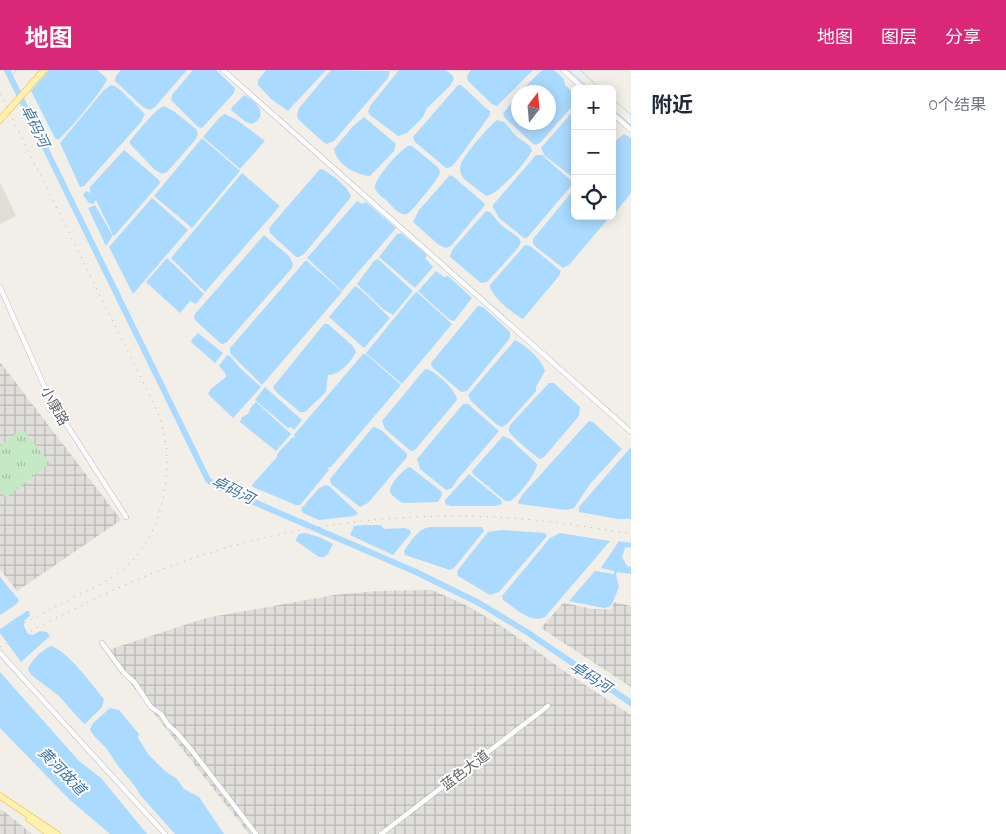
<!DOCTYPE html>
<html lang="zh">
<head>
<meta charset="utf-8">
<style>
	body { margin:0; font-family:Raleway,"Noto Sans SC",sans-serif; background:#f2f2f3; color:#1f2937 }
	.controls { position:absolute; right:15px; top:15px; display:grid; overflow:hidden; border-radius:8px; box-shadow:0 2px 12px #0003 }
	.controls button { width:45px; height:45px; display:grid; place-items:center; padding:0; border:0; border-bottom:1px solid #e0e1e3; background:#fff; color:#1f2937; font:25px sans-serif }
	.compass { position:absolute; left:511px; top:15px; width:45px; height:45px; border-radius:50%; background:#fff; box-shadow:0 2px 12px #0003; rotate:16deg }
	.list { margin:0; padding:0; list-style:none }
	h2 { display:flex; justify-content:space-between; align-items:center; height:65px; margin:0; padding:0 20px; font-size:21px }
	h2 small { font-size:16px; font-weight:400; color:#747a83 }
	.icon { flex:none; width:28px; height:28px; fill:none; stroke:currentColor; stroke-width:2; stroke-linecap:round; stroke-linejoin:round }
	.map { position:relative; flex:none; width:631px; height:764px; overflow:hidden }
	header { display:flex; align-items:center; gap:30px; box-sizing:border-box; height:70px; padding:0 25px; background:#db2777; color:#fff }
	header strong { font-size:24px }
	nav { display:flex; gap:28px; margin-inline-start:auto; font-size:18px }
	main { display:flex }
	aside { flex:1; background:#fff }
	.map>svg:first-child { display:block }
	.industrial { fill:url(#industrial-grid) }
	.education { fill:#e1ded6 }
	.grass { fill:url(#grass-tufts) }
	.water { fill:#aadaff }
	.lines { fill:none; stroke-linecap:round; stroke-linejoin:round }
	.stream { stroke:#aadaff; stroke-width:1 }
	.river { stroke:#aadaff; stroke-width:6 }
	.minor-casing { stroke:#b5b8bc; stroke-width:5.5 }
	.major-casing { stroke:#f2c960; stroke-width:7 }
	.minor { stroke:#fff; stroke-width:4.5 }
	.major { stroke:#fff2af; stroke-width:5.5 }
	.rail { stroke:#b6b7b8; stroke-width:1; stroke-dasharray:1 6; stroke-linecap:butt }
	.labels { text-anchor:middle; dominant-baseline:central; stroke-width:4; stroke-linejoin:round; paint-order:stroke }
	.street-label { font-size:14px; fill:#5f6368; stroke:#fff }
	.water-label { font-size:15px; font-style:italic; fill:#4174aa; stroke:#fff }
</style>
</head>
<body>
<header>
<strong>地图</strong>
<nav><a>地图</a><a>图层</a><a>分享</a></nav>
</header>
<main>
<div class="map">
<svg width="631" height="764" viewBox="0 0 631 764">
	<defs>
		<pattern id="industrial-grid" width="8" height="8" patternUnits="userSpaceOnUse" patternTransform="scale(1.25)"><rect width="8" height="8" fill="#e0deda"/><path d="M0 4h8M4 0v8" fill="none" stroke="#b9b8b5"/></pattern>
		<pattern id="grass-tufts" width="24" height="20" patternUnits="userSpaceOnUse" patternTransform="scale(1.25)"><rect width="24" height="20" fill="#c5e8c5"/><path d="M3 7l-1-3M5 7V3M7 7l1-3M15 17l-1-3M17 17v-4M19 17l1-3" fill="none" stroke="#a3c0a4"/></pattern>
	</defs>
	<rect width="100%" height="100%" fill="#f1efe8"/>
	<!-- industrial -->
	<path class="industrial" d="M 0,292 L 121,450 L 17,521 L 0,499 Z
		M 432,520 L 468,536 L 506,559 L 570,605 L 631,645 L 631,764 L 249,764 L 105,581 L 206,548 L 334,525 L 378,521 Z
		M 614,532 L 631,536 L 631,617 L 541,558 L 563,533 L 593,539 L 603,539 L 611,540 Z
		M 0,739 L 5,742 L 32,764 L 0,764 Z"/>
	<!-- education -->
	<path class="education" d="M 0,112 L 16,146 L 0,154 Z"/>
	<!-- grass -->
	<path class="grass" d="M 22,359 L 50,393 L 6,428 L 0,421 L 0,376 Z"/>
	<!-- water -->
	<path class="water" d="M 49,0 L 98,0 L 107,9 C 105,18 67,63 58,70 L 55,68 L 31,21 Z
		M 121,0 L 187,0 L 155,37 L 150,40 L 143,37 L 115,11 L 116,6 Z
		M 193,0 L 216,0 L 235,18 L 234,23 L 202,58 L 198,57 L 171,30 L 172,25 Z
		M 266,0 L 326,0 L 288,41 L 271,29 L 258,15 L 258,10 Z
		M 331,0 L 390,1 L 388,8 L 334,71 L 327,74 L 322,71 L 298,49 L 297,45 L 299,38 Z
		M 399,0 L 446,0 L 453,6 L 454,9 L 450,16 L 427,38 L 423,47 L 407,63 L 398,66 L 370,45 L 368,42 L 370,36 Z
		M 471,0 L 533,0 L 497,36 L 492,34 L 468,11 L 467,6 Z
		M 542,0 L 554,0 L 564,9 L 565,15 L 575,24 L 575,33 L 541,72 L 536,75 L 532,73 L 505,48 L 503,44 L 518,24 L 518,52 L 548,52 L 548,22 L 520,22 Z
		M 111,15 L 115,16 L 119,19 L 145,44 L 141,52 L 84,116 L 80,117 L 60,73 L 104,20 Z
		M 458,15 L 461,15 C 471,23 479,33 490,41 L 490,45 L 456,92 L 451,97 L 446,98 L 415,72 L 413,67 Z
		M 244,25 C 256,31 270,45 252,54 L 246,52 L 231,40 L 232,37 Z
		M 164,36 L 175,42 L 196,59 L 198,63 L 196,69 L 167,102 L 162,104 L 155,100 L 130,74 L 130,71 C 138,62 154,40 164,36 Z
		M 575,39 L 575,109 L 545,86 L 541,78 Z
		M 225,44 L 237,50 L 265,71 L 240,99 L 203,67 L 219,48 Z
		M 364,47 L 396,74 L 394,81 L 370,106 C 356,105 337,95 334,79 L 353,56 Z
		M 497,50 L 504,52 L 516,66 L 530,76 L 532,81 C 526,92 498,125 486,126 L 464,109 C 460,104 459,99 461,94 C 463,86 490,55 497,50 Z
		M 624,64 L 631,68 L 631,123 L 615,143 L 612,143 L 612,74 Z
		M 202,68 L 240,101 L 192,158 L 154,126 Z
		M 408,76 L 412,76 L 435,95 C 439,98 441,101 439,105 C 439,108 413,139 410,142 C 408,143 406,145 403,144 C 397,143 392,136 388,132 C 384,128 376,123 375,118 C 373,110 400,80 408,76 Z
		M 124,80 L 159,110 L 160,113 L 115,165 L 113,165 L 106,176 L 88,138 L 95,135 L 111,163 L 113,165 L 96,130 L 93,134 L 89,133 L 83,125 L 86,121 L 90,123 L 90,117 Z
		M 536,85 L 543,85 C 547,91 571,109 572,112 C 572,113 571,115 571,116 L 527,168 L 524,168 L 499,148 L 493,137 L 493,135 Z
		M 322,99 C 332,105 348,116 351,127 L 305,183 L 299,187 L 296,187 L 270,163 L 269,158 L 319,100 Z
		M 242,103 L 280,136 L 205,222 L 171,188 Z
		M 450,105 L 455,108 L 484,133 L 485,135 L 451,176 L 446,178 L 439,175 L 413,152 L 419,140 Z
		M 575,118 L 575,146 L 608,147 L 607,150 L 570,194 L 563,198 L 536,177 L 533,173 L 533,169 Z
		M 152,128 L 188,160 L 133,224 L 109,177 Z
		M 357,131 L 362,134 L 366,132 L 396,158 L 342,221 L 307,188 Z
		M 486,141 L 491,143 L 501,155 L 519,168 L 521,172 L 518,178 L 487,212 L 481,213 L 450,187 L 452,180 Z
		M 401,163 L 425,183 L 427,186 L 425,188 L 433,197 L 415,218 L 379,187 L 397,164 Z
		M 264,165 L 289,186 L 293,194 L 292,198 L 227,272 L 223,274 L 220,273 L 196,251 L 194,248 L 195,244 Z
		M 525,175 L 530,176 L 561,201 L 559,206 L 523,249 C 514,245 489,224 490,215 Z
		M 167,188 L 204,224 L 196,234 L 190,231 L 180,243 L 146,212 Z
		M 378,189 L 413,221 L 393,245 L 383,239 L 357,214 L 374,191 Z
		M 306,190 L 342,222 L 262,315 L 230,283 L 230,278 Z
		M 436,201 L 444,207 L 448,206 L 472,228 L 454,251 L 450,250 L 418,221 Z
		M 355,216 L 360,219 L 390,248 L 364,278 L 329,247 Z
		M 417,222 L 452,254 L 402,314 L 366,283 L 414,224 Z
		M 478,236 L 483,237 L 508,260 L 510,262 L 510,268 L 467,321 L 461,322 L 432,297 L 431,293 Z
		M 324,254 L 328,254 L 353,276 L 356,282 C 350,293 340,305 328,305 L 326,322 L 305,342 L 300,342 L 276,322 L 273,317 Z
		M 198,263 L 223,283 L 215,293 L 191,272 L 192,269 Z
		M 515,270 C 525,275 542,289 545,301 L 536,317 L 536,321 L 507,354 L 502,357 L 497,355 L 471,331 L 468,325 Z
		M 363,284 L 366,284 L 401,315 L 331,397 L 327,398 L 329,400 L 300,435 L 296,435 L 253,417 L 252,415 L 277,387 L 277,384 L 293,367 L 295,368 L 294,365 Z
		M 227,285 L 230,286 L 241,299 L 261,317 L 233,348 L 208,324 L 211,319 L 226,307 L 225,303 L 219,296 Z
		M 425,299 C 434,299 457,321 457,330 L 415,380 L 411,381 L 385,359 L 382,351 Z
		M 549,313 L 554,313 L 580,337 L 579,346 L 544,387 L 540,389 C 535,386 513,367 510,363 C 508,359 509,359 510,355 Z
		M 265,317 L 302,350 L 294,360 L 291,357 L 288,358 L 255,330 Z
		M 256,332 L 291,364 L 276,381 L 240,352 L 242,347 L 248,344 L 251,337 Z
		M 463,334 L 468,334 L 499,361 L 457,410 L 452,418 L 446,420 L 420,399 L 417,389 Z
		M 589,351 L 593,352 L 622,379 L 590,414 L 574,438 L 566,440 L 519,434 L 518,432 L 522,425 Z
		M 375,357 L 381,360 L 407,384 L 407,387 L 368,433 L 360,437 L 331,414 L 330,409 L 372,358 Z
		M 503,366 L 510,369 L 537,394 C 538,401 519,425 512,430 C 509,432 508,431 504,430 L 473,404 L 472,401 Z
		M 631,377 L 631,449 L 618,449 L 579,442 L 579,437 Z
		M 410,397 L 441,421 L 442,425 L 438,432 L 403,433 C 399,431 392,426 390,422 C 388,416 404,398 410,397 Z
		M 469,404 L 501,430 L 502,434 L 495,436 L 451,436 L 445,434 L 445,430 Z
		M 326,415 L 329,416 L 358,443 L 354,446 L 319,450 L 303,443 L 301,439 L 319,418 Z
		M 364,455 L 381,455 L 384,459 L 405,458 L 410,460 L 411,463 L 393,485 L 350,465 L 354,456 Z
		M 429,457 L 482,457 L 484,461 L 454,498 L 450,500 L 405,485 L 404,481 C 411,471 417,460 429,457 Z
		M 501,460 L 545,463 L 547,466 L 499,522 L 490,525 L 458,506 L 457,501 L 488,462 Z
		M 305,463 L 319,467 L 333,474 L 328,484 L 324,487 L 319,487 L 296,471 L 296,469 L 299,464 Z
		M 560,463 L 610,471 L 545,547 C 530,554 515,538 503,530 L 502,526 L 550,468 Z
		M 619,471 L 631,473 L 631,477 L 625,478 L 622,487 L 627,496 L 631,497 L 631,504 L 617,502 L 616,505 L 619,517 L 611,536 L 604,538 L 569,531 L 595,501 L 614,504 L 614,501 L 601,498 Z
		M 0,507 L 19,530 L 17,534 L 0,545 Z
		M 27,541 L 29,541 L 30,546 L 24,551 L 24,556 L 28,564 L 33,565 L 40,561 L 47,562 L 50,566 L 21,592 L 0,563 L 0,559 Z
		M 51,576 C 68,581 92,615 104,629 L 102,637 L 85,654 L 83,653 L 58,625 L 31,605 L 28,599 C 32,589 42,580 51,576 Z
		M 0,602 L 79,691 L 101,708 L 147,764 L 110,764 L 69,729 L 0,658 Z
		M 110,638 L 119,640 L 139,664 L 138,668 L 148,684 L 165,701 L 177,709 L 184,719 L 199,727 L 224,764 L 175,764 L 140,725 C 135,714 126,706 119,697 C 114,690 110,683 105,677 C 100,671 93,667 90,659 L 93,653 Z"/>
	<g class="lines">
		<!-- stream -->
		<path class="stream" d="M 569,0 L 590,19
			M 580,0 L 601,19
			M 11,7 L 16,0
			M 612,28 L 631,45
			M 612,39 L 631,55"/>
		<!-- river -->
		<path class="river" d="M 7,0 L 208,410 L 219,417 L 416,502 L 479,533 L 527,562 L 631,633"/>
		<!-- minor casing -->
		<g class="minor-casing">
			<path id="minor" d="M 223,0 L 631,362
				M 563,0 L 584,19
				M 612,43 L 631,60
				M 0,217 L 49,327 L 126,447
				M 102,573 L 124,603 L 135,613 L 151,637 L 161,644 L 168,655 L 177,663 L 193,682 L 256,764
				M 0,583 L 165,764
				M 381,764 L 548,636"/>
		</g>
		<!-- major casing -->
		<g class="major-casing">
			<path id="major" d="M 0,50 L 44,0
				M 0,726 L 57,764
				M 29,749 L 49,764"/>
		</g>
		<!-- minor -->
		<use href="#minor" class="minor"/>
		<!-- major -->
		<use href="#major" class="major"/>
		<!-- rail -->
		<path class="rail" d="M 0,24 L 154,334 C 157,341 160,348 162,355 C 175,404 162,469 121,501 C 108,511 92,518 78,525 C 52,539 26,552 0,565
			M 0,577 C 56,548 112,518 171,496 C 272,458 385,442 492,447 C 539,449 585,456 631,464"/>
	</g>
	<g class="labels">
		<!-- street labels -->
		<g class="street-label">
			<text transform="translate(55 336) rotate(61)">小康路</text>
			<text transform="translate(465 700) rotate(-37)">蓝色大道</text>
		</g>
		<!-- water labels -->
		<g class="water-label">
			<text transform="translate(35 56) rotate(64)">卓码河</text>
			<text transform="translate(233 420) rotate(27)">卓码河</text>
			<text transform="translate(591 607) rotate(33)">卓码河</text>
			<text transform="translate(62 701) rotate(45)">黄河故道</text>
		</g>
	</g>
</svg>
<div class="controls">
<button>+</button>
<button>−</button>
<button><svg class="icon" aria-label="locate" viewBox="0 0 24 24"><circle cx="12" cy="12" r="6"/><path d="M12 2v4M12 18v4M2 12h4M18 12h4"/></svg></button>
</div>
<svg class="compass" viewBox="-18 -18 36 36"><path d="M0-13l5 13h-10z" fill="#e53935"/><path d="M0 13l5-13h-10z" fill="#747a83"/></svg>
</div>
<aside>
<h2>附近<small>0个结果</small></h2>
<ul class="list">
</ul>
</aside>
</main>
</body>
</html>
